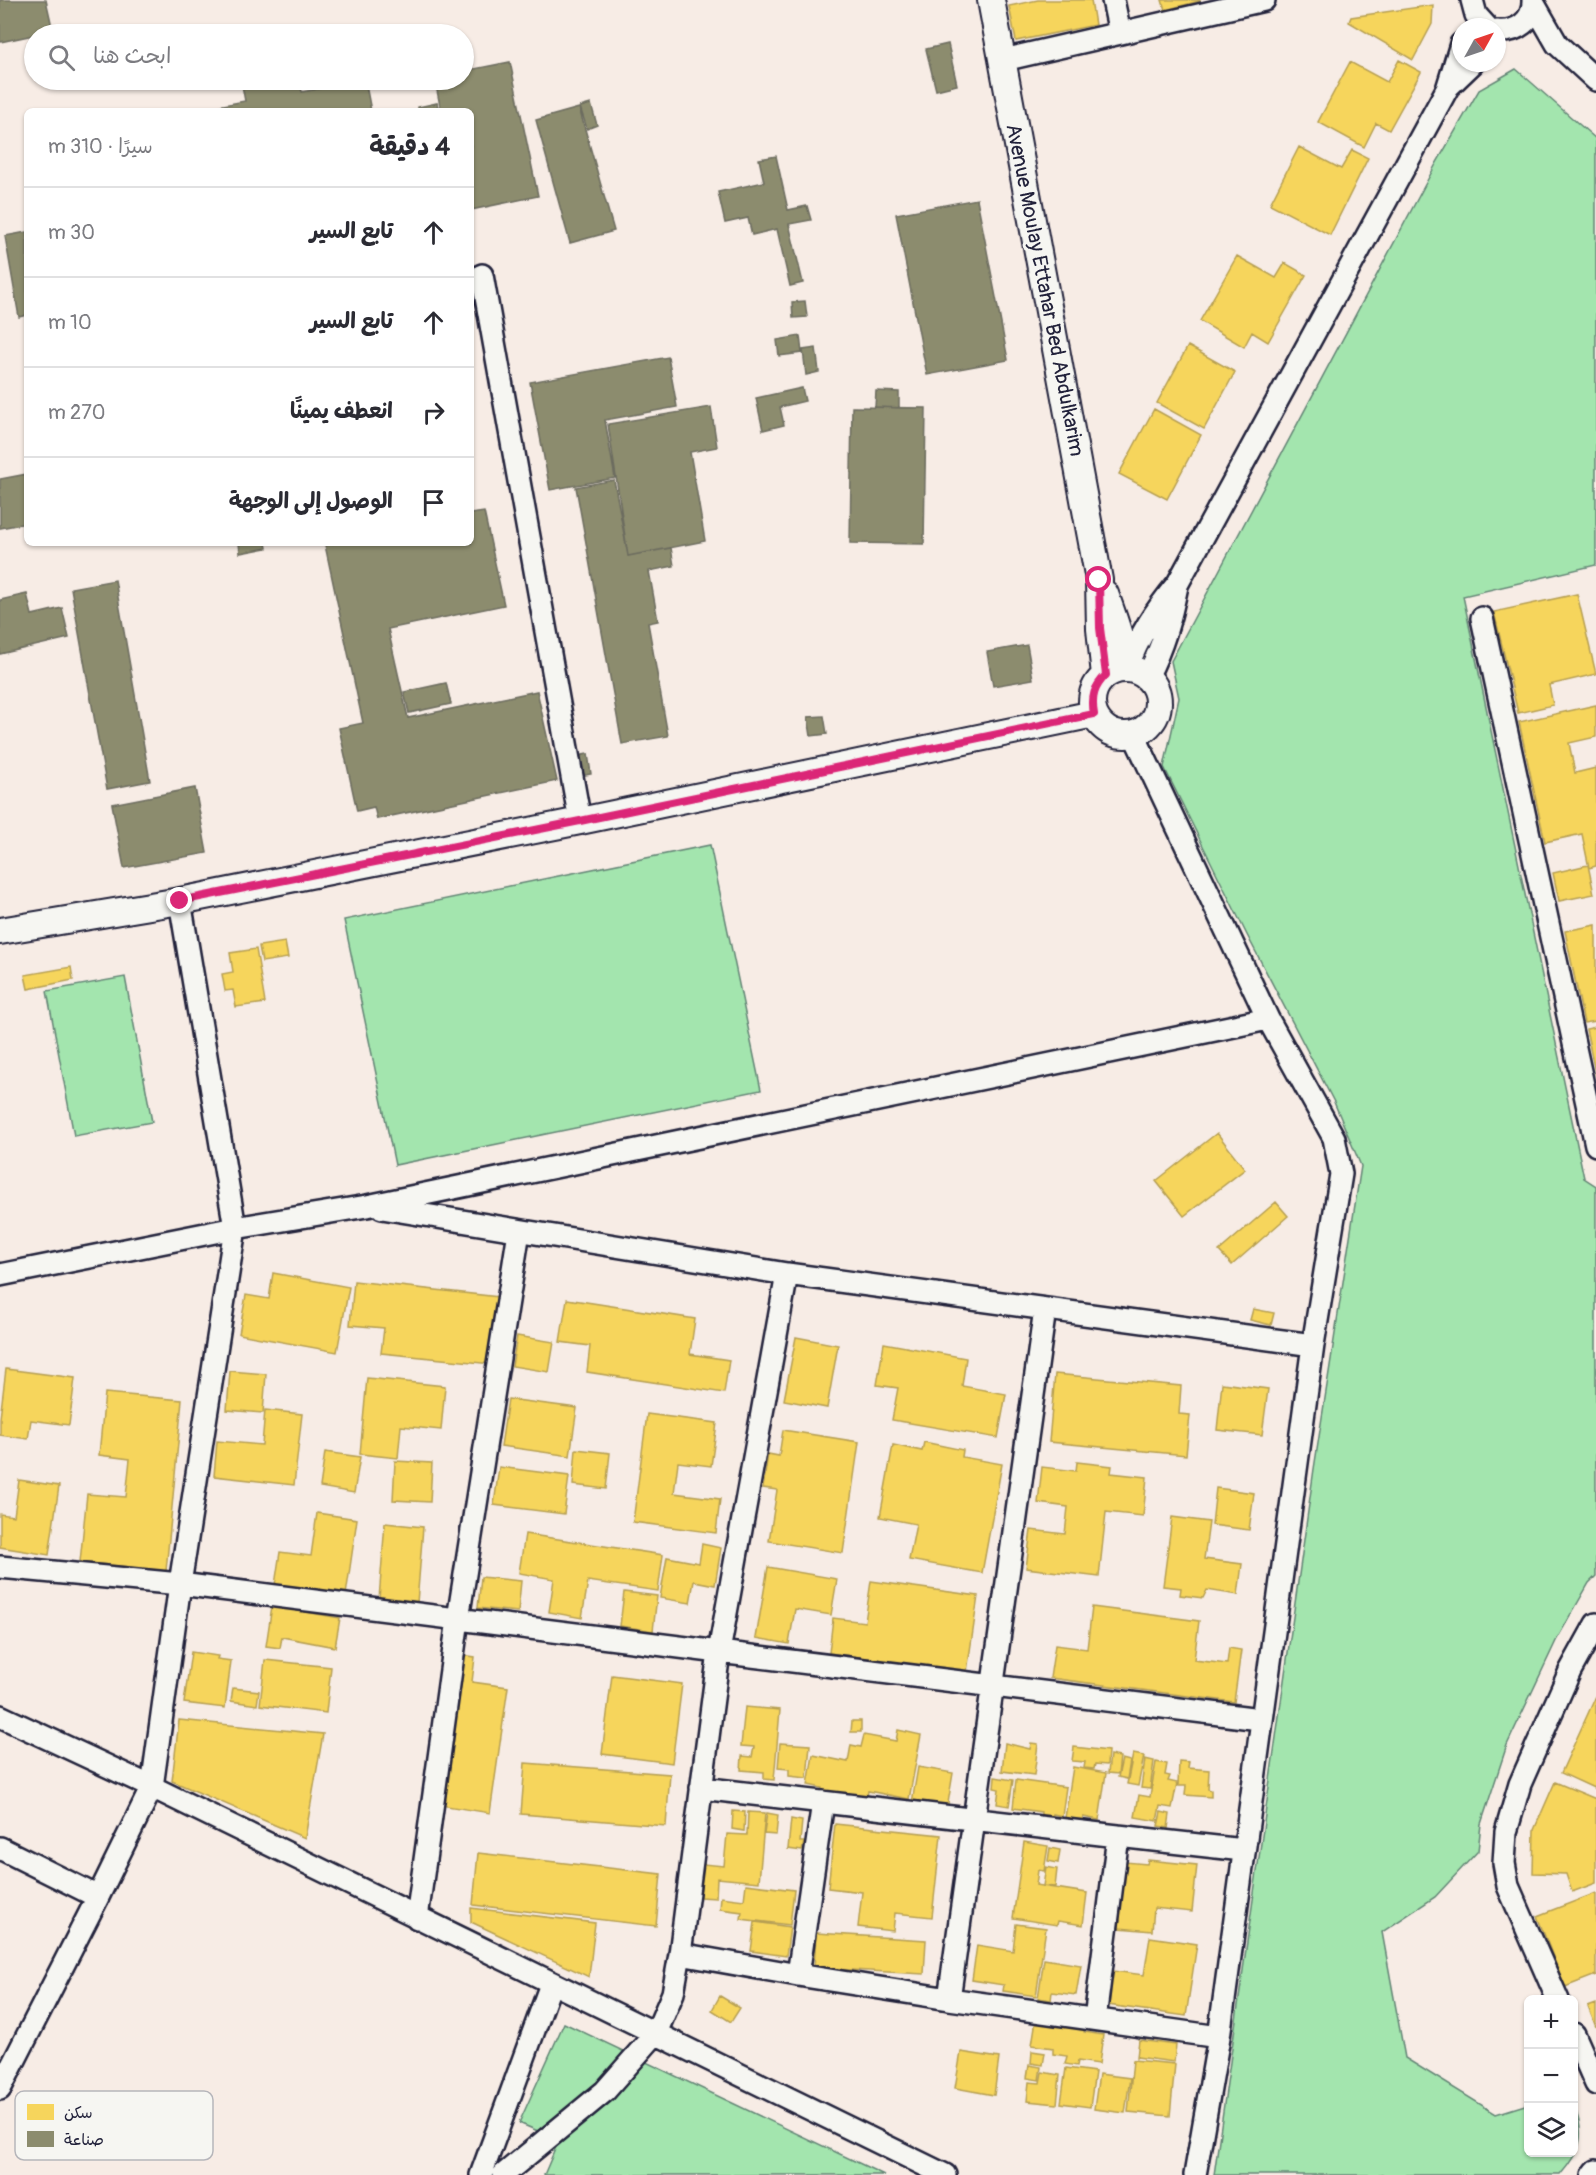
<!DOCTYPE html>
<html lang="ar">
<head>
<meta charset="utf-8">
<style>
	body { margin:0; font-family:Pangolin,"Playpen Sans Arabic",sans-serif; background:#f2f2f3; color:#2b2b33; direction:rtl }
	.controls { position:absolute; right:18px; bottom:18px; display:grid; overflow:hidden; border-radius:9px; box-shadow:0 2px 4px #0004 }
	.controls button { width:54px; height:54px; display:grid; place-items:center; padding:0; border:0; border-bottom:2px solid #e1e1e2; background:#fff; color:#2b2b33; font:30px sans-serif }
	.compass { position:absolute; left:1452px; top:18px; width:54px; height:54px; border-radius:50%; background:#fff; box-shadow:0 2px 4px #0004; rotate:50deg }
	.stop { position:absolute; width:18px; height:18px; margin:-14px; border:4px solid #db2777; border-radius:50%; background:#fff }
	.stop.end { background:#db2777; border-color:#fff; box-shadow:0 2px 6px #0008 }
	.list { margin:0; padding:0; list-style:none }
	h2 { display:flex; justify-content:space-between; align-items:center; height:78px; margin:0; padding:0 24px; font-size:26px }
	h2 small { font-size:20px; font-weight:400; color:#7c7c81 }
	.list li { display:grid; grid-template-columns:39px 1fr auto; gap:18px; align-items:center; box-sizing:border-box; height:90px; padding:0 24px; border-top:2px solid #e1e1e2 }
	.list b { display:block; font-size:22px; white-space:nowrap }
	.list em { font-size:20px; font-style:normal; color:#7c7c81 }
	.icon { flex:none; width:33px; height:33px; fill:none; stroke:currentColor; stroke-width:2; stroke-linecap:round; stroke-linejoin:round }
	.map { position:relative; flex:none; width:1596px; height:2175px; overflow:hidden; direction:ltr }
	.search { position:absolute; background:#fff; box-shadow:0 2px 4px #0004; left:24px; top:24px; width:450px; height:66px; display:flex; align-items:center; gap:15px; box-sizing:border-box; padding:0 21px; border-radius:33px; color:#7c7c81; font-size:22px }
	.panel { position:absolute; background:#fff; box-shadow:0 2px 4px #0004; left:24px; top:108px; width:450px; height:438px; border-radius:9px; direction:rtl }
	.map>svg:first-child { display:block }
	.green { fill:#a3e5ae; stroke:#628474; stroke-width:1.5 }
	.homes { fill:#f6d55c; stroke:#b69f52; stroke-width:1.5 }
	.industry { fill:#8c8c6e; stroke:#6c6c5f; stroke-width:1.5 }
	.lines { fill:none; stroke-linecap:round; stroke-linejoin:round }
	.minor-casing { stroke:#22223b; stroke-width:26 }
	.tertiary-casing { stroke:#22223b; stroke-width:30 }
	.minor { stroke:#f6f6f2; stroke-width:21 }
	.tertiary { stroke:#f6f6f2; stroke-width:26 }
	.route { stroke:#db2777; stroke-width:8 }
	.labels { text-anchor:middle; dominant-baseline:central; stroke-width:6; stroke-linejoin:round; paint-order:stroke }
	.street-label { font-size:21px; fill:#22223b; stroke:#f6f6f2 }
	.key { fill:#f6f6f2; stroke:#b6b6bb; stroke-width:1.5 }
	.key-label { font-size:16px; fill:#22223b }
</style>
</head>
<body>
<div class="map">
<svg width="1596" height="2175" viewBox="0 0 1596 2175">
	<rect width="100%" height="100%" fill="#f7ece5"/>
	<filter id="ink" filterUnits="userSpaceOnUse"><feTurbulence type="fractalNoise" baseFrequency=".0167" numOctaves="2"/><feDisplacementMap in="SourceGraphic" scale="12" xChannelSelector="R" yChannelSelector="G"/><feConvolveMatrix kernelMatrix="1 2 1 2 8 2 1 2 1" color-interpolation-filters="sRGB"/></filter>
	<g filter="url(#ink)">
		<!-- green -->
		<path class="green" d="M 1516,69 L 1596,139 L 1596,565 L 1463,596 L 1584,1178 L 1596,1186 L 1596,1576 L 1589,1583 L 1556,1641 L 1507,1745 L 1481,1824 L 1478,1851 L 1435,1897 L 1382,1932 L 1405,2058 L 1496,2114 L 1528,2104 L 1528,2152 L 1574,2152 L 1574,2106 C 1586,2135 1581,2151 1560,2175 L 1214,2175 L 1314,1469 L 1361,1166 L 1334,1102 L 1247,935 L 1164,767 L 1179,698 L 1171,661 L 1436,164 L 1479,90 Z
			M 710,845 L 761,1090 L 395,1165 L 344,920 Z
			M 125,977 L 152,1122 L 74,1136 L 47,991 Z
			M 564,2023 L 884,2175 L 544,2175 L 559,2140 L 519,2123 Z"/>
		<!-- homes -->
		<path class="homes" d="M 1038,0 L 1091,0 L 1095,25 L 1016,41 L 1009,6 Z
			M 1162,0 L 1200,0 L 1200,1 L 1165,10 Z
			M 1433,5 L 1432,24 L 1413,60 L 1349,22 L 1351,17 Z
			M 1399,60 L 1421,72 L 1389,130 L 1376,123 L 1364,147 L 1318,122 L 1350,62 L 1387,82 Z
			M 1299,147 L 1341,169 L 1352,150 L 1368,158 L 1330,235 L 1270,204 Z
			M 1237,256 L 1276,278 L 1285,263 L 1306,275 L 1268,342 L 1252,332 L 1244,347 L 1200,321 Z
			M 1188,346 L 1235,372 L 1204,429 L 1157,403 Z
			M 1154,409 L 1201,435 L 1167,499 L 1119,474 Z
			M 1577,594 L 1596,674 L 1549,685 L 1553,705 L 1518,713 L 1494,612 Z
			M 1596,705 L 1596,737 L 1569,743 L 1575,773 L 1596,768 L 1596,866 L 1589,868 L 1582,834 L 1545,842 L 1519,722 Z
			M 1588,865 L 1594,894 L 1559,901 L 1553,873 Z
			M 1596,925 L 1596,1021 L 1584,1023 L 1565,931 Z
			M 285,942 L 288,958 L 262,962 L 259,946 Z
			M 256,949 L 265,1003 L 236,1007 L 233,990 L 225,991 L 222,974 L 233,972 L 230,953 Z
			M 71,967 L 73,980 L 28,989 L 25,975 Z
			M 1596,1027 L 1596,1076 L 1586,1029 Z
			M 1217,1133 L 1245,1169 L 1184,1216 L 1156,1181 Z
			M 1276,1202 L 1288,1216 L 1232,1265 L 1219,1251 Z
			M 273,1273 L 349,1287 L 337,1352 L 239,1334 L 246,1295 L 269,1299 Z
			M 354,1281 L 499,1297 L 492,1364 L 381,1353 L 384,1328 L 350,1325 Z
			M 567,1299 L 695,1319 L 690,1354 L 729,1360 L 724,1393 L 587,1372 L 590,1346 L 560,1342 Z
			M 1253,1309 L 1274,1313 L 1271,1325 L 1250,1320 Z
			M 517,1336 L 554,1342 L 549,1372 L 512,1366 Z
			M 796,1337 L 838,1345 L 827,1408 L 784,1400 Z
			M 884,1343 L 966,1358 L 962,1386 L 1006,1394 L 998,1438 L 892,1420 L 898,1388 L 877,1385 Z
			M 6,1369 L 75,1378 L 69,1425 L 31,1420 L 28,1439 L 0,1435 L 0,1418 Z
			M 230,1371 L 266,1374 L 263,1413 L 227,1410 Z
			M 1055,1374 L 1181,1386 L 1179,1414 L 1190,1415 L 1186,1455 L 1049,1442 Z
			M 367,1378 L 445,1386 L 441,1430 L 401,1426 L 398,1458 L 360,1454 Z
			M 1222,1383 L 1268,1389 L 1262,1435 L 1217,1430 Z
			M 105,1393 L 182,1400 L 166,1571 L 80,1562 L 87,1494 L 126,1497 L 130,1459 L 99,1455 Z
			M 508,1399 L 577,1408 L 570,1456 L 501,1446 Z
			M 265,1410 L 302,1414 L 294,1485 L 214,1476 L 217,1441 L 262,1445 Z
			M 647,1414 L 717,1423 L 711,1466 L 678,1462 L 674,1493 L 720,1499 L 716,1533 L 633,1522 Z
			M 783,1430 L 859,1442 L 843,1553 L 769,1541 L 777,1490 L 763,1488 L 768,1454 L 779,1456 Z
			M 924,1442 L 963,1450 L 962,1457 L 1002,1464 L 982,1573 L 909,1560 L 916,1524 L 880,1517 L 893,1445 L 922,1451 Z
			M 576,1449 L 610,1453 L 606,1489 L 573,1485 Z
			M 325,1452 L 360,1457 L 354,1493 L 320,1487 Z
			M 395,1461 L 432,1463 L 430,1502 L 393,1500 Z
			M 1077,1462 L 1112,1466 L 1111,1473 L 1147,1477 L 1143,1516 L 1106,1512 L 1099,1577 L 1026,1568 L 1031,1530 L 1065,1534 L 1068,1507 L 1038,1503 L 1042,1467 L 1076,1471 Z
			M 499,1467 L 569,1476 L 564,1514 L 494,1505 Z
			M 19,1480 L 59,1486 L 49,1555 L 0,1547 L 0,1514 L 14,1516 Z
			M 1216,1488 L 1254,1493 L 1249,1530 L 1212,1525 Z
			M 317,1513 L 357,1519 L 346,1595 L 275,1585 L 280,1552 L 311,1556 Z
			M 1172,1517 L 1209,1522 L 1204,1559 L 1242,1564 L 1238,1595 L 1207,1590 L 1203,1598 L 1180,1595 L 1181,1588 L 1163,1586 Z
			M 385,1523 L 423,1527 L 417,1603 L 379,1599 Z
			M 525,1534 L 663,1555 L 658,1591 L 588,1581 L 582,1618 L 549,1612 L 554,1579 L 519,1573 Z
			M 702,1544 L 721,1548 L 715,1585 L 694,1581 L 690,1603 L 660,1598 L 667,1557 L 699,1563 Z
			M 768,1567 L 837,1579 L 831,1615 L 795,1609 L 789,1644 L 756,1638 Z
			M 481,1577 L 521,1581 L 518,1612 L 478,1608 Z
			M 871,1581 L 978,1596 L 967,1672 L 829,1653 L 833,1618 L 865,1622 Z
			M 624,1592 L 657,1596 L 653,1631 L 620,1626 Z
			M 272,1606 L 340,1618 L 335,1647 L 282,1637 L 280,1648 L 266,1646 Z
			M 1092,1607 L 1199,1621 L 1194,1660 L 1227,1664 L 1229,1648 L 1241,1650 L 1234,1702 L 1050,1678 L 1055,1645 L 1087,1649 Z
			M 191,1652 L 218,1656 L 217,1659 L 231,1661 L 225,1708 L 184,1703 Z
			M 462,1655 L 475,1657 L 472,1682 L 508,1687 L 490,1813 L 440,1805 Z
			M 265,1660 L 331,1667 L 326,1713 L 260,1705 Z
			M 612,1675 L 682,1684 L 672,1763 L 602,1754 Z
			M 233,1688 L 259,1691 L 257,1705 L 231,1701 Z
			M 1596,1696 L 1596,1789 L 1561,1773 Z
			M 745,1707 L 780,1710 L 774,1780 L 764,1779 L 764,1772 L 741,1770 L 742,1756 L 752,1757 L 754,1747 L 741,1746 Z
			M 179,1720 L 323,1734 L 305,1838 L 172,1781 Z
			M 852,1721 L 861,1721 L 861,1732 L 851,1732 Z
			M 898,1730 L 921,1735 L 909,1799 L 868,1791 L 866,1801 L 821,1792 L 822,1788 L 808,1785 L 813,1755 L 848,1762 L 851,1745 L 861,1747 L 864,1735 L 896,1741 Z
			M 780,1743 L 810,1745 L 807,1778 L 789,1776 L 789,1769 L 778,1768 Z
			M 1005,1743 L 1030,1749 L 1031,1743 L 1038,1744 L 1034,1775 L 1002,1771 Z
			M 1074,1747 L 1108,1751 L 1107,1765 L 1095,1764 L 1094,1769 L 1084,1768 L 1085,1762 L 1072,1761 Z
			M 1133,1754 L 1144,1756 L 1138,1786 L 1127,1784 Z
			M 1110,1755 L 1120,1757 L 1118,1774 L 1108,1773 Z
			M 1122,1759 L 1130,1761 L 1127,1779 L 1118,1777 Z
			M 1145,1759 L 1154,1761 L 1150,1789 L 1141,1788 Z
			M 1179,1761 L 1189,1762 L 1188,1768 L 1209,1770 L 1208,1789 L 1211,1790 L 1211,1797 L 1185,1795 L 1186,1786 L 1178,1786 Z
			M 1156,1762 L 1167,1764 L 1165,1775 L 1170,1776 L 1168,1781 L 1177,1783 L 1172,1808 L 1160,1806 L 1157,1821 L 1135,1817 L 1139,1795 L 1150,1797 Z
			M 525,1763 L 670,1774 L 666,1826 L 521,1814 Z
			M 918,1767 L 953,1773 L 947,1809 L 912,1803 Z
			M 1073,1767 L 1106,1773 L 1099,1820 L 1083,1817 L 1082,1824 L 1073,1822 L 1073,1819 L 1065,1818 Z
			M 995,1777 L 1013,1780 L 1009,1806 L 997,1804 L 999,1789 L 994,1788 Z
			M 1016,1780 L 1066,1787 L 1062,1816 L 1053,1814 L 1052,1818 L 1041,1817 L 1041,1812 L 1013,1808 Z
			M 1555,1782 L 1596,1799 L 1596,1883 L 1572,1892 L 1566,1874 L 1533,1873 L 1534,1830 Z
			M 733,1811 L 745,1812 L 744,1831 L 732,1829 Z
			M 748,1812 L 765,1813 L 759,1882 L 717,1878 L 716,1898 L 700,1897 L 703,1864 L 724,1866 L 727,1834 L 747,1835 Z
			M 1161,1812 L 1170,1814 L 1168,1828 L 1158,1826 Z
			M 767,1813 L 778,1815 L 776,1835 L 764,1834 Z
			M 791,1819 L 802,1821 L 800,1842 L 804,1842 L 802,1851 L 788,1849 Z
			M 835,1824 L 941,1835 L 932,1917 L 895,1913 L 893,1931 L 858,1927 L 862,1892 L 828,1888 Z
			M 1024,1842 L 1048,1846 L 1044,1871 L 1038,1870 L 1036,1885 L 1087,1893 L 1083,1925 L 1058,1921 L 1057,1925 L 1013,1918 Z
			M 1050,1848 L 1060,1850 L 1058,1863 L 1048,1861 Z
			M 478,1853 L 661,1874 L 656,1926 L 473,1905 Z
			M 1148,1860 L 1197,1865 L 1192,1912 L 1154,1908 L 1152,1931 L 1119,1928 L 1125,1862 L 1147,1864 Z
			M 1046,1867 L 1057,1869 L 1055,1887 L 1043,1886 Z
			M 746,1884 L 794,1890 L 790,1925 L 741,1919 L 742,1912 L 720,1909 L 721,1897 L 744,1900 Z
			M 1596,1893 L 1596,1975 L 1565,1987 L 1537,1916 Z
			M 471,1908 L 595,1923 L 589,1977 L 471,1922 Z
			M 755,1922 L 790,1927 L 786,1956 L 751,1951 Z
			M 1016,1924 L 1046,1928 L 1036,1996 L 1003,1991 L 1004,1985 L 972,1980 L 977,1945 L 1013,1951 Z
			M 816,1933 L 926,1940 L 924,1974 L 814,1968 Z
			M 1150,1937 L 1197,1944 L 1186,2016 L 1108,2005 L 1113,1971 L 1144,1975 Z
			M 1044,1959 L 1081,1965 L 1076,1995 L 1052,1992 L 1051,2000 L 1038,1998 Z
			M 720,1996 L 740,2008 L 731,2022 L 712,2010 Z
			M 1596,2004 L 1596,2027 L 1588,2007 Z
			M 1036,2020 L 1085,2028 L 1084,2032 L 1103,2035 L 1099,2064 L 1078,2061 L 1077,2066 L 1065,2064 L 1067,2056 L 1053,2054 L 1053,2048 L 1032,2045 Z
			M 1139,2040 L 1176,2045 L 1174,2062 L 1137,2057 Z
			M 1032,2051 L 1045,2053 L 1043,2065 L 1031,2063 Z
			M 961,2052 L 999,2058 L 994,2095 L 955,2088 Z
			M 1133,2060 L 1175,2064 L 1170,2116 L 1128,2112 Z
			M 1029,2065 L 1041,2067 L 1039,2080 L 1027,2078 Z
			M 1066,2068 L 1095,2072 L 1090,2107 L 1061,2103 Z
			M 1042,2072 L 1060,2075 L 1057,2104 L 1027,2101 L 1029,2082 L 1040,2083 Z
			M 1099,2074 L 1130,2078 L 1125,2113 L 1094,2109 Z"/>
		<!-- industry -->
		<path class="industry" d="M 0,0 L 46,0 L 53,31 L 0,42 Z
			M 289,25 L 291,34 L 241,34 Z
			M 948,44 L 957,85 L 936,90 L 926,49 Z
			M 510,62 L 538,196 L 471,210 L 471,111 L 441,111 L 435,80 L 464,80 L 464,71 Z
			M 241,80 L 299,80 L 302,92 L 365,80 L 371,111 L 191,111 L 245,101 Z
			M 437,103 L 439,111 L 418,111 L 418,107 Z
			M 591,104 L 597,125 L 587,129 L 580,107 Z
			M 579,108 L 614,231 L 570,243 L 536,120 Z
			M 776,156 L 788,210 L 807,206 L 811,220 L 789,224 L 803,283 L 790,286 L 777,229 L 752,235 L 748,218 L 725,223 L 718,192 L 764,182 L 759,159 Z
			M 977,199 L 1008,360 L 927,375 L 896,214 Z
			M 27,232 L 27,315 L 19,317 L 5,236 Z
			M 805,301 L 807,317 L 793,318 L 792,302 Z
			M 800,336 L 802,353 L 779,356 L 777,340 Z
			M 816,348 L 819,372 L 806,375 L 803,350 Z
			M 668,357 L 677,407 L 605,420 L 615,478 L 550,490 L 530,382 Z
			M 802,388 L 805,401 L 780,407 L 784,425 L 763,430 L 756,398 Z
			M 876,391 L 899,392 L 899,408 L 875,407 Z
			M 711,407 L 717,447 L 690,452 L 705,541 L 628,556 L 608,424 Z
			M 852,407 L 926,408 L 924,544 L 850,543 Z
			M 27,474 L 27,523 L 0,528 L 0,479 Z
			M 614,480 L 628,556 L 671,548 L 674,566 L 649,571 L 658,621 L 648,623 L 668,736 L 622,744 L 576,487 Z
			M 484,512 L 504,605 L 388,629 L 408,718 L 537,691 L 557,781 L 377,819 L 374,807 L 357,811 L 339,728 L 363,723 L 325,545 L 335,543 L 471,543 L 471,514 Z
			M 239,543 L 266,543 L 267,548 L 240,553 Z
			M 115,580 L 150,781 L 107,789 L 71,588 Z
			M 27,594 L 32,615 L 62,608 L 69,638 L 0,654 L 0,600 Z
			M 1027,645 L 1033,679 L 993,686 L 987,652 Z
			M 446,683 L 451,704 L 409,713 L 404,692 Z
			M 824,716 L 827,734 L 811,736 L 808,717 Z
			M 588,754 L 591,774 L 580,776 L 577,756 Z
			M 195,788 L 207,853 L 124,868 L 112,804 Z"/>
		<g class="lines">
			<!-- minor casing -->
			<g class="minor-casing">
				<path id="minor" d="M 1113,0 L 1120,33
					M 1472,0 L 1476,15 L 1487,27
					M 1534,4 L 1557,44 L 1596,80
					M 1497,31 C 1516,33 1534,21 1533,0
					M 1003,60 L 1264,0
					M 1449,86 L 1473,63
					M 482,275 L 580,821
					M 1482,618 L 1596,1145
					M 1127,669 C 1138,636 1156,610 1178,583 L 1447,89 L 1461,44
					M 1147,677 C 1163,646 1170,620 1177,586
					M 382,1208 L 787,1274
					M 0,1275 L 235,1228 L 367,1206 L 1268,1019 L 1134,735
					M 0,1567 L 180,1584 L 719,1652 L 680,1954 L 673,1993 L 656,2033 L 605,2091 L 503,2175
					M 0,1716 L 152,1787 L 945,2175
					M 1260,1719 L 719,1652 L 787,1274 L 1313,1345
					M 701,1788 L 1118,1836
					M 0,1848 L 98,1897
					M 417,1918 L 458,1619 L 519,1231
					M 680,1954 L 798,1975 L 949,1999 L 1045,1309
					M 798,1975 L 823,1802
					M 949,1999 L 1219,2037
					M 1558,2000 L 1508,1886 L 1504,1863 L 1506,1832 L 1520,1784 L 1570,1671 L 1596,1624
					M 1095,2019 L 1118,1836 L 1243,1850
					M 1574,2034 L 1596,2084
					M 0,2089 L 98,1897 L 152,1787 L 180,1584 L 235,1228 L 180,901
					M 481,2175 L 551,1984
					M 1195,2175 L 1219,2037 L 1313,1345 L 1341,1174 L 1334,1138 L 1268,1019
					M 1593,2175 L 1596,2171"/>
			</g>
			<!-- tertiary casing -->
			<g class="tertiary-casing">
				<path id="tertiary" d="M 991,0 L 1099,580 L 1100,629 L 1105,675
					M 1105,594 C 1114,619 1123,642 1125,669
					M1092 702a33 33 0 1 1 66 0a33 33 0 1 1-66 0Z
					M 0,931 L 180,901 L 580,821 L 1094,714"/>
			</g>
			<!-- minor -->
			<use href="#minor" class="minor"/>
			<!-- tertiary -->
			<use href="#tertiary" class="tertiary"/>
		</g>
	</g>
	<g class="lines" filter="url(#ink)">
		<!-- route -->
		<path class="route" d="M 180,901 L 580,821 L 1094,714 C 1091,697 1094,687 1106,675 L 1100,628 L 1099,580"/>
	</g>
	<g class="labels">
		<!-- street labels -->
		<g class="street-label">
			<text transform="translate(1045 290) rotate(79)">Avenue Moulay Ettahar Bed Abdulkarim</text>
		</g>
	</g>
	<!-- legend -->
	<rect x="15" y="2091" width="198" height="69" rx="9" class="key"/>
	<rect x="27" y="2104" width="27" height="16" fill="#f6d55c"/>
	<rect x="27" y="2131" width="27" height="16" fill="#8c8c6e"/>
	<g class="key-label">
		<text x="64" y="2118">سكن</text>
		<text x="64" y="2145">صناعة</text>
	</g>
</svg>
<div class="controls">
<button>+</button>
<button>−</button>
<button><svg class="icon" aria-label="layers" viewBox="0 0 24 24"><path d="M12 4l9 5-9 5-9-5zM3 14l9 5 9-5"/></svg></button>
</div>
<svg class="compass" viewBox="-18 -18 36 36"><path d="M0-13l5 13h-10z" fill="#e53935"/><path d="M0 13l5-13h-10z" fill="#7c7c81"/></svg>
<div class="stop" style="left:1099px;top:580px"></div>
<div class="stop end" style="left:180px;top:901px"></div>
<div class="search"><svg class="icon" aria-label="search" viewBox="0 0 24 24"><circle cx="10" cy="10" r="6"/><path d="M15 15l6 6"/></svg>ابحث هنا</div>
<section class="panel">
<h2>4 دقيقة<small>سيرًا · 310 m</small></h2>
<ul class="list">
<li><svg class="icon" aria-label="ahead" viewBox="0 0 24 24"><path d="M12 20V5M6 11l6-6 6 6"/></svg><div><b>تابع السير</b></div><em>30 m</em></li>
<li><svg class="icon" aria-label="ahead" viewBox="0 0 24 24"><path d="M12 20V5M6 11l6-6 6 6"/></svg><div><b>تابع السير</b></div><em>10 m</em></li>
<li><svg class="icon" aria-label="right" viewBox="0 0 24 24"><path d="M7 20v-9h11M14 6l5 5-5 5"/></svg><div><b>انعطف يمينًا</b></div><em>270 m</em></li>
<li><svg class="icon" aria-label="arrive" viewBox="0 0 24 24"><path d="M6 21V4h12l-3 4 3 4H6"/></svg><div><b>الوصول إلى الوجهة</b></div></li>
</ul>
</section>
</div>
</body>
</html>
